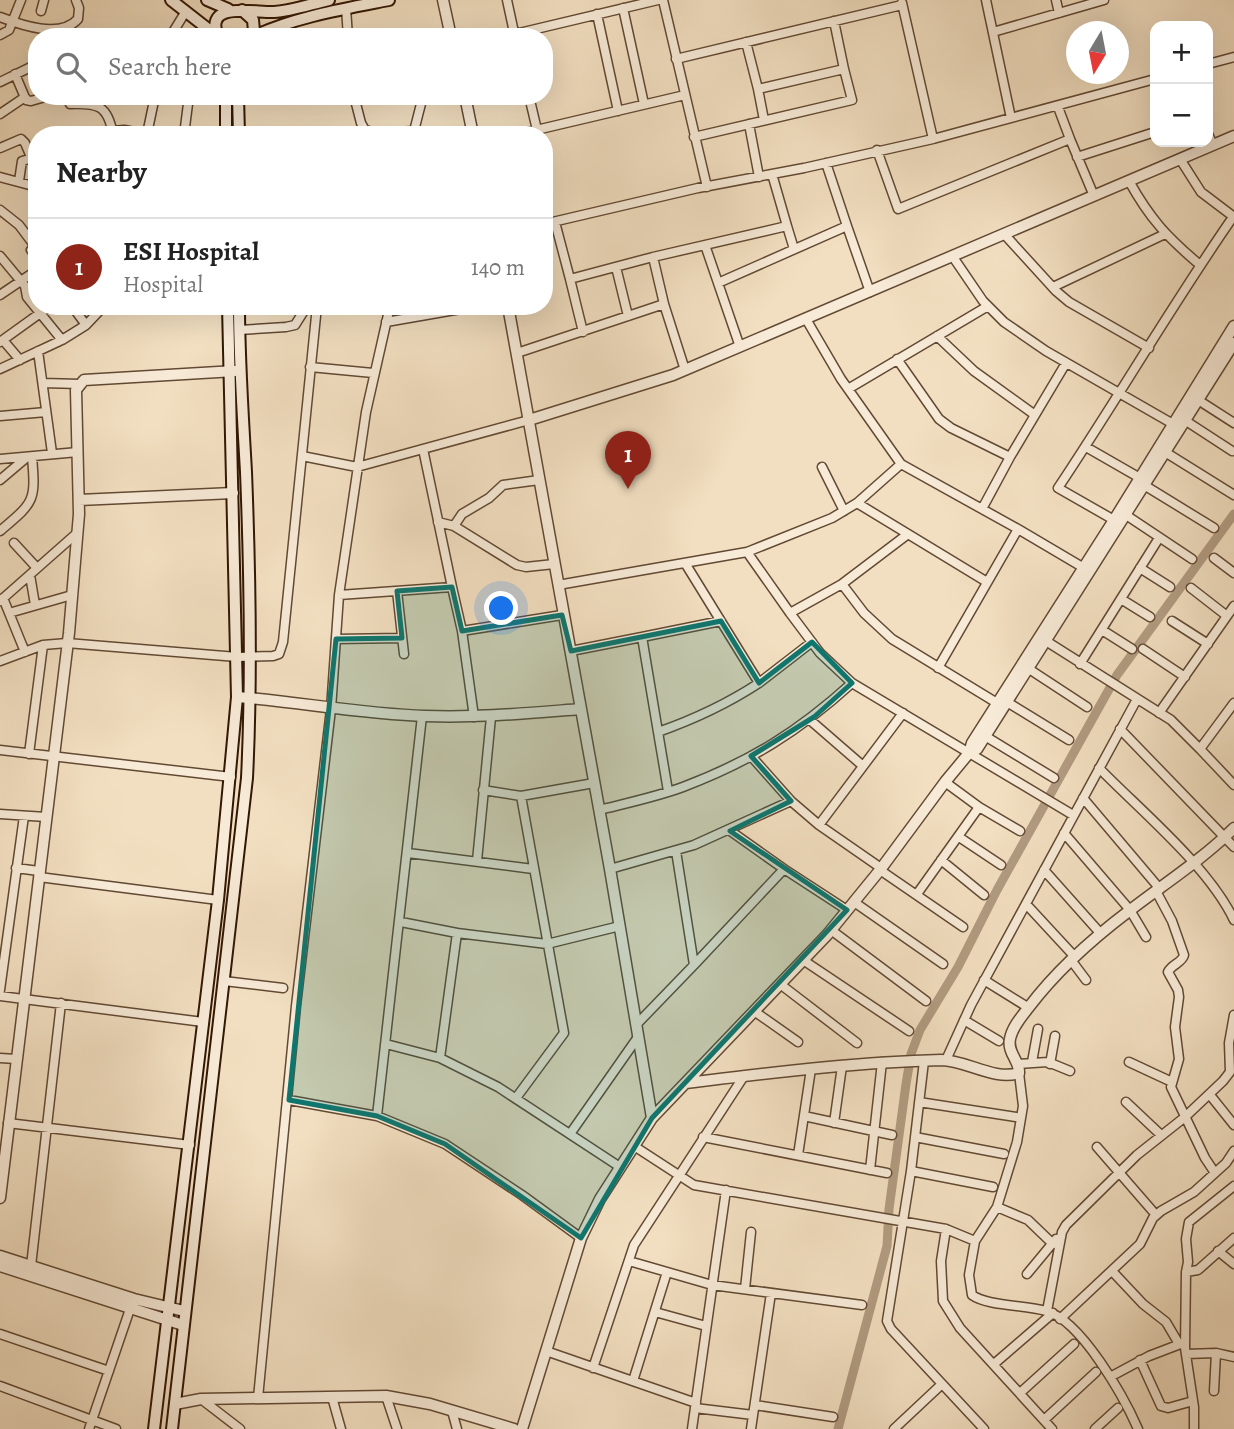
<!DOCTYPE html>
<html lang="en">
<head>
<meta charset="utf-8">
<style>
	body { margin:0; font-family:Alegreya,serif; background:#f6f6f6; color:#222 }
	.controls { position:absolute; right:21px; top:21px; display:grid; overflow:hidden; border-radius:14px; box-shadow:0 7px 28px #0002 }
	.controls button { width:63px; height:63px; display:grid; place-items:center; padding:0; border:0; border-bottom:2px solid #e0e0e0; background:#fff; color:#222; font:35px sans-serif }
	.compass { position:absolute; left:1066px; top:21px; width:63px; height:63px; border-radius:50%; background:#fff; box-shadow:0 7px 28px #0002; rotate:190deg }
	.you { position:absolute; left:502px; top:609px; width:24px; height:24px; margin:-18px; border:5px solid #fff; border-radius:50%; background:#1a73e8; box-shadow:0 0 0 10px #1a73e833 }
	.badge { display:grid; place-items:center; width:46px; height:46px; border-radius:50%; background:#8f2418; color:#fff; font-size:23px; font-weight:700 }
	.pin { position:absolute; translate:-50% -58px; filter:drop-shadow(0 2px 4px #0008) }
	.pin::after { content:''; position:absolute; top:37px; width:24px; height:21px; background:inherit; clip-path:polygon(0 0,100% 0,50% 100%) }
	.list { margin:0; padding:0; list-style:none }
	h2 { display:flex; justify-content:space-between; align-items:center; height:91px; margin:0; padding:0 28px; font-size:30px }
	h2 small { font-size:23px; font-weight:400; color:#767676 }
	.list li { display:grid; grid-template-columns:46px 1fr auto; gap:21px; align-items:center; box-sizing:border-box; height:98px; padding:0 28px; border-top:2px solid #e0e0e0 }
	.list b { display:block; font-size:26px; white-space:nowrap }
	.list p { margin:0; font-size:23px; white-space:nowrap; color:#767676 }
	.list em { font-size:23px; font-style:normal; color:#767676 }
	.icon { flex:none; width:38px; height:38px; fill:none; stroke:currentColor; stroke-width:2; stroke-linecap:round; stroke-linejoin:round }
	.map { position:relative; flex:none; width:1234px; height:1429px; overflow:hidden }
	.search { position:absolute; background:#fff; box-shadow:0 7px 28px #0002; left:28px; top:28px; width:525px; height:77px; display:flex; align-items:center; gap:18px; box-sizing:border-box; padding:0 24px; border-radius:28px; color:#767676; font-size:26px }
	.panel { position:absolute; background:#fff; box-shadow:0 7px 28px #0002; left:28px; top:126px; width:525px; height:189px; border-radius:28px }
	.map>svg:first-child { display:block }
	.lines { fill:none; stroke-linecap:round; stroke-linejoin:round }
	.canal { stroke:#b19b81; stroke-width:9 }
	.minor-casing { stroke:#624933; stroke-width:11 }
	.tertiary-casing { stroke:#624933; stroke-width:13 }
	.secondary-casing { stroke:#321704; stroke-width:14 }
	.minor { stroke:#f7ead7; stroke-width:8 }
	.tertiary { stroke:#f7ead7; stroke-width:10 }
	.secondary { stroke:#f7ead7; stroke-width:10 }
	.marked { fill:#0f766e; fill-opacity:0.2; stroke:#0f766e; stroke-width:5; stroke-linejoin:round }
</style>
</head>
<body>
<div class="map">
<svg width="1234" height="1429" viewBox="0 0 1234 1429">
	<rect width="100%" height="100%" fill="#f2dfc1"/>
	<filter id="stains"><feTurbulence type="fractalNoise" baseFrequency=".00286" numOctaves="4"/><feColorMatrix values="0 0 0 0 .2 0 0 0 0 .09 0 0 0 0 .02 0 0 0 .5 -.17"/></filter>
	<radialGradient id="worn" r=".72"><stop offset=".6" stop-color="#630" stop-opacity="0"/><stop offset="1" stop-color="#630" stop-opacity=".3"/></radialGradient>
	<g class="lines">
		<!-- canal -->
		<path class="canal" d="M 838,1429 L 887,1246 L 889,1209 L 906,1084 L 911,1054 L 920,1030 L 958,967 L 997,890 L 1117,675 L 1234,514"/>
		<!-- minor casing -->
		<g class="minor-casing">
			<path id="minor" d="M 507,0 L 515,37
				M 663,0 L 707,187
				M 986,0 L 1011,118
				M 1056,0 L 1059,13
				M 902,3 L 933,139
				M 346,8 L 348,37
				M 623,8 L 644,104
				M 41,11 L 44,0
				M 597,14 L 618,111
				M 0,17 C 21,25 60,39 78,19 L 79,8 L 76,0
				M 993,32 L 1104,0
				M 515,34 L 658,0
				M 0,35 L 9,30 L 21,0
				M 170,37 L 186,11
				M 746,42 L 758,89 L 844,69 L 834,21
				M 676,59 L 902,5
				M 1208,64 L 1234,57
				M 15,74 L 26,100 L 31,101 L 45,97
				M 0,82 L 37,64
				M 758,89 L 764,120
				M 66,96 L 70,104 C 98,103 108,105 113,135
				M 354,96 L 361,123 L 365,130 L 377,133 L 414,131
				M 529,96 L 537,130
				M 0,114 L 25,97
				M 749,124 L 759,177
				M 113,131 L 124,130 L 150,135
				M 147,134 L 155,96
				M 1208,134 L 1213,145
				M 184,135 L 189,96
				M 413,135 L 423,96
				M 515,135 L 685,95
				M 694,137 L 852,100 L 844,69
				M 1070,139 L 1094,196
				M 0,148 L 21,139 L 25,143 L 31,157
				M 877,150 L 898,209 L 1070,139 L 1058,107
				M 1077,157 L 1155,132
				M 1180,159 L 1201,192 L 1234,217
				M 0,177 L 37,187
				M 19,181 L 22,161 L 37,157
				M 1129,181 C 1150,219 1167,237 1200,265
				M 0,210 L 19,225 L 34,245
				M 555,222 L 570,279 L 653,257
				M 544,224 L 698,188 L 804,168 L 933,139 L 1155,79
				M 787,226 L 794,249
				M 847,226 L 870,292
				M 1005,235 L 1056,291 L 1069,302 L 1149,348
				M 37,243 L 31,250 L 37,257
				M 705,245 L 740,347
				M 0,256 L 25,286 L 27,297 L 62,340
				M 953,257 L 983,301 L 1004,322 L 1046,351 L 1173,424
				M 616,267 L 628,316
				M 570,279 L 583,332
				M 718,283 L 847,226 L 826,163
				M 1053,287 L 1165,234
				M 0,295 L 37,270
				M 664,304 L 685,370
				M 72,306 L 86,325
				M 102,308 L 139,306
				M 806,319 L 841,379 L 901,464 L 1018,529 L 938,668
				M 386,322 L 478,306
				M 239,330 L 286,327 L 295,325 L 307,306
				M 937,336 L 974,371 L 1035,415
				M 3,340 L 20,360
				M 0,342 L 50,306
				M 38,351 L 52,453
				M 517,353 L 664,304 L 653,257 L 787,226 L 772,174
				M 897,359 L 939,419 L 951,428 L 1010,457 L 982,509
				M 310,367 L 373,373
				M 0,369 L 62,340 L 86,325 L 104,306
				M 43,383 L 80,384
				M 848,389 L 988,306
				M 1195,398 L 1234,423
				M 0,416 L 46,412
				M 1186,421 L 1232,451
				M 1086,447 L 1140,478
				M 423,449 L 452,587
				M 1165,452 L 1234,495
				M 302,456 L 357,467 L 529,420
				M 1010,457 L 1066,363
				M 0,459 L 78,452
				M 822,467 L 844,511
				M 0,480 L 26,458
				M 1144,485 L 1214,528
				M 857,503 L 987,582
				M 1126,515 L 1192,559
				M 1114,520 L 1058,488 C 1118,398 1172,305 1233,217
				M 438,522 L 454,526 L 517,565 L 526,567 L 554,564
				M 454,526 L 462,514 L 489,498 L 503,485 L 539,480
				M 1018,529 L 1084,568
				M 0,531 C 34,502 36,502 32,457
				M 14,543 L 37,568
				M 747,552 L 832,518 L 857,503 L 901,464
				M 1214,558 L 1234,573
				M 1140,568 L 1170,587
				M 30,575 L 35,605
				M 842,584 L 908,534
				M 558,585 L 747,552 L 790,613
				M 1191,588 L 1227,616 L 1234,606
				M 397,591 L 404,654
				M 339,595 L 452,587 L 462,631
				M 3,598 L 25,652
				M 1121,599 L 1150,617
				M 0,601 L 77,533
				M 9,613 L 72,595
				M 1172,621 L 1208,644
				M 1102,630 L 1132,649
				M 642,637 L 721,621
				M 336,639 L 402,638
				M 1046,641 L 1171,720 L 1200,749
				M 1143,649 L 1185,677
				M 571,651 L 642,637 L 658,732
				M 0,661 L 43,645 L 67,643 L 237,657 L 273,656 L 279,654 L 283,642 L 317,306
				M 1080,664 L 1159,538
				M 1029,669 L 1087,707
				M 759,683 L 812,642
				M 852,683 L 820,653 L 790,613 L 842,584 L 864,613 L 892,639 L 997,703
				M 1007,702 L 1069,740
				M 1234,703 L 1200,749 L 1234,785
				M 1159,713 L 1227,616
				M 474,717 L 462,631 L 562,615
				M 810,720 L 863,766
				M 1120,729 L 1234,847
				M 985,736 L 1054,778
				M 0,750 L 231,777
				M 29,754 L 43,645
				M 751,756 L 791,801 L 819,825 L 881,868
				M 1099,768 C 1142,812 1208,866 1234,920
				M 945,782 L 979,807 L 1020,831
				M 483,790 L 521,796
				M 668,791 L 658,732 C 695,719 727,704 759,683 L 685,563
				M 1083,798 L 1160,889
				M 599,810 C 627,803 656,797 683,787 C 751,761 798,732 852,683 L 1073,815
				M 0,814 L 46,817
				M 819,825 L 903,713
				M 729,830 L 784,869
				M 1064,833 L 1130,910 L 1146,937
				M 959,837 L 1001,865
				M 408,853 L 533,869
				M 941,860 L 984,895
				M 477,861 L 491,717
				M 16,868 L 39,871
				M 610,869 L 694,845 L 791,801
				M 880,870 L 963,927
				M 1044,870 L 1101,934
				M 39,877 L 218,900
				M 1156,891 L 1172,921 L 1184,955 C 1182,963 1172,964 1168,972 L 1178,990 L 1179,997 L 1175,1027 L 1179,1059 L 1171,1087 L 1205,1158 L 1215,1173
				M 917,894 L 979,807
				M 854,902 L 943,964
				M 1026,904 L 1075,957
				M 401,922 L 457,933
				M 831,930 L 926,1001
				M 803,960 L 909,1031
				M 1071,960 L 1086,980
				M 694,965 L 784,869 L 847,910
				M 984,980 L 1029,1008
				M 224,981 L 283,988
				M 780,984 L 857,1043
				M 0,990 L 24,816
				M 0,996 L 203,1022
				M 754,1011 L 798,1042
				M 964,1020 L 999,1041
				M 636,1025 L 694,965 L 676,851
				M 386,1044 L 440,1058 L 498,1087 L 620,1167
				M 0,1058 L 16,1059
				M 440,1058 L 457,933 L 547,944 L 620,926
				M 946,1060 L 971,1005 L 1137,699
				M 924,1061 L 911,1171 L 993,1187
				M 1032,1062 L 1038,1029
				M 1129,1062 L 1172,1082
				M 1018,1064 L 1048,1062 L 1070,1071
				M 1050,1064 L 1055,1036
				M 1019,1073 L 1023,1106 L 1017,1142 L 997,1207 L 975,1241 L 969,1275 L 972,1295 C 987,1306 1026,1305 1046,1311 C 1081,1320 1124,1397 1138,1429
				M 1210,1095 L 1234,1125
				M 516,1098 L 564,1033 L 521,796 L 594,783
				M 289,1100 L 377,1116 L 422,716
				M 919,1102 L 1016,1117
				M 1126,1102 L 1161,1135
				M 377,1116 L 445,1144 L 522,1195 L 581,1238
				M 804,1116 L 892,1135
				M 8,1123 L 190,1145
				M 834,1123 L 842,1066
				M 570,1134 L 638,1037
				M 703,1137 L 887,1173
				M 915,1137 L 1004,1154
				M 634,1146 L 694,1185 L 946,1229 L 941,1261 L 943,1301 L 960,1328 L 1052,1429
				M 1097,1147 L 1156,1215
				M 798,1155 L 811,1069
				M 870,1170 L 882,1062
				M 911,1171 L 887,1321 L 891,1329 L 984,1429
				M 997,1207 L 1028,1220 L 1053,1244
				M 946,1229 L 975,1241
				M 1218,1251 L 1234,1264
				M 629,1261 L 712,1285 L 862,1305
				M 31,1266 L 61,1003
				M 1112,1271 L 1143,1304 L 1166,1322 L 1179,1344
				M 1186,1272 L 1198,1270 L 1234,1238
				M 1027,1274 L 1056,1239
				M 745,1289 L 751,1232
				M 1047,1311 L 1062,1232 L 1066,1225 L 1137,1155 L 1185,1117 L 1223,1081 L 1230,1072 L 1229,1043 L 1234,1015
				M 655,1312 L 706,1326
				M 1060,1319 L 1140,1244 L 1153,1218 L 1161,1211 L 1194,1192 L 1226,1163 L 1234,1151
				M 0,1334 L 109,1371
				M 546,1351 L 696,1403
				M 1186,1354 L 1216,1353 L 1234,1357
				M 1140,1360 L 1161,1406 L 1168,1408 L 1193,1401
				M 994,1364 L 1053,1313
				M 593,1368 L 634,1245 L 744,1076
				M 1110,1377 L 1149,1356 L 1183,1343
				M 633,1381 L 667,1272
				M 0,1386 L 116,1429
				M 1214,1391 L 1216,1353
				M 1020,1393 L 1074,1344
				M 386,1396 L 397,1429
				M 332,1397 L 341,1429
				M 258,1398 L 296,1006 L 331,709 L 339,595 L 366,412 L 390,306
				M 201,1399 L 240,1429
				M 755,1405 L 833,1417
				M 695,1408 L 753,1415
				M 452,1411 L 457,1429
				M 1044,1420 L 1096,1372
				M 89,1429 L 130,1309
				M 692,1429 L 726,1190
				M 751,1429 L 771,1293
				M 894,1429 L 942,1384
				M 1095,1429 L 1118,1408
				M 1194,1429 L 1194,1407 L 1185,1348 L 1186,1272 L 1188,1262 L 1186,1239 L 1189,1222 L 1234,1186"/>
		</g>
		<!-- tertiary casing -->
		<g class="tertiary-casing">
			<path id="tertiary" d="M 443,0 L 451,37
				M 465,96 L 473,135
				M 508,306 L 610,869 L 652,1118 L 600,1199 L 581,1238 L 522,1429
				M 529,420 L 673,375 L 1234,136
				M 79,500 L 233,493
				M 237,697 C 300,702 362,714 425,716 C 478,718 529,713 581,709
				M 969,753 L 972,743 L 1114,520 L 1234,326
				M 686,1083 C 770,1073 856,1062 941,1060 C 966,1060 994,1081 1019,1073 C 1020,1061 1007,1053 1010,1039 C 1012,1027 1022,1016 1029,1007 C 1057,970 1092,939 1129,911 C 1164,884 1203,859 1234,828
				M 652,1118 L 827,935 L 880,870 L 945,782 L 969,753 L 977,749 L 1234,343
				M 0,1198 L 69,633 L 79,514 L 76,390 L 84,380 L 235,371
				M 0,1256 L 134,1299 L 184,1311
				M 0,1266 L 183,1325
				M 175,1404 L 201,1399 L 386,1396 L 430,1404 L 514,1429"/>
		</g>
		<!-- secondary casing -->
		<g class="secondary-casing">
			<path id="secondary" d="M 171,0 L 217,36
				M 207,0 L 228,9
				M 242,10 L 253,20 L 254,31 L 252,37
				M 218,37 C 203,0 255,13 274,12 C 292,11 311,4 329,0
				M 252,37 C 295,17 343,9 389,0
				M 238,96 L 239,135
				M 226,135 L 226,96
				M 154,1429 L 218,900 L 237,697 L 228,306
				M 172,1429 L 247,778 C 252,677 250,574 246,472 C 243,417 239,362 239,306"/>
		</g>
		<!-- minor -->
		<use href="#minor" class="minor"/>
		<!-- tertiary -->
		<use href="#tertiary" class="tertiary"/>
		<!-- secondary -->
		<use href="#secondary" class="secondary"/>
	</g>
	<!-- marked area -->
	<path class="marked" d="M 452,587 L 462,631 L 562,615 L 571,651 L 721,621 L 759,683 L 812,642 L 852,683 L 814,717 L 751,756 L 791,801 L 730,831 L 847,910 L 652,1118 L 581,1238 L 445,1144 L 377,1116 L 289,1100 L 336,639 L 402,638 L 397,591 Z"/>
	<rect width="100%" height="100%" filter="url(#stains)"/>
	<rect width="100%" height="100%" fill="url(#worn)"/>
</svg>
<div class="controls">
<button>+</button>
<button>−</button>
</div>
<svg class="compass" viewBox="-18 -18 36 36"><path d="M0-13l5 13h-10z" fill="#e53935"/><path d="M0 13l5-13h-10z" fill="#767676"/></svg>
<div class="you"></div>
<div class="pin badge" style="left:628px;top:489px">1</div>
<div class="search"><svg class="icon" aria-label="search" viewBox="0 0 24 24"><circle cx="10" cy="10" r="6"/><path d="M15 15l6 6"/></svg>Search here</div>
<section class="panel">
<h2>Nearby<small></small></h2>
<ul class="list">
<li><span class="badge">1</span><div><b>ESI Hospital</b><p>Hospital</p></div><em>140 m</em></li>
</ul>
</section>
</div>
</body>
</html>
